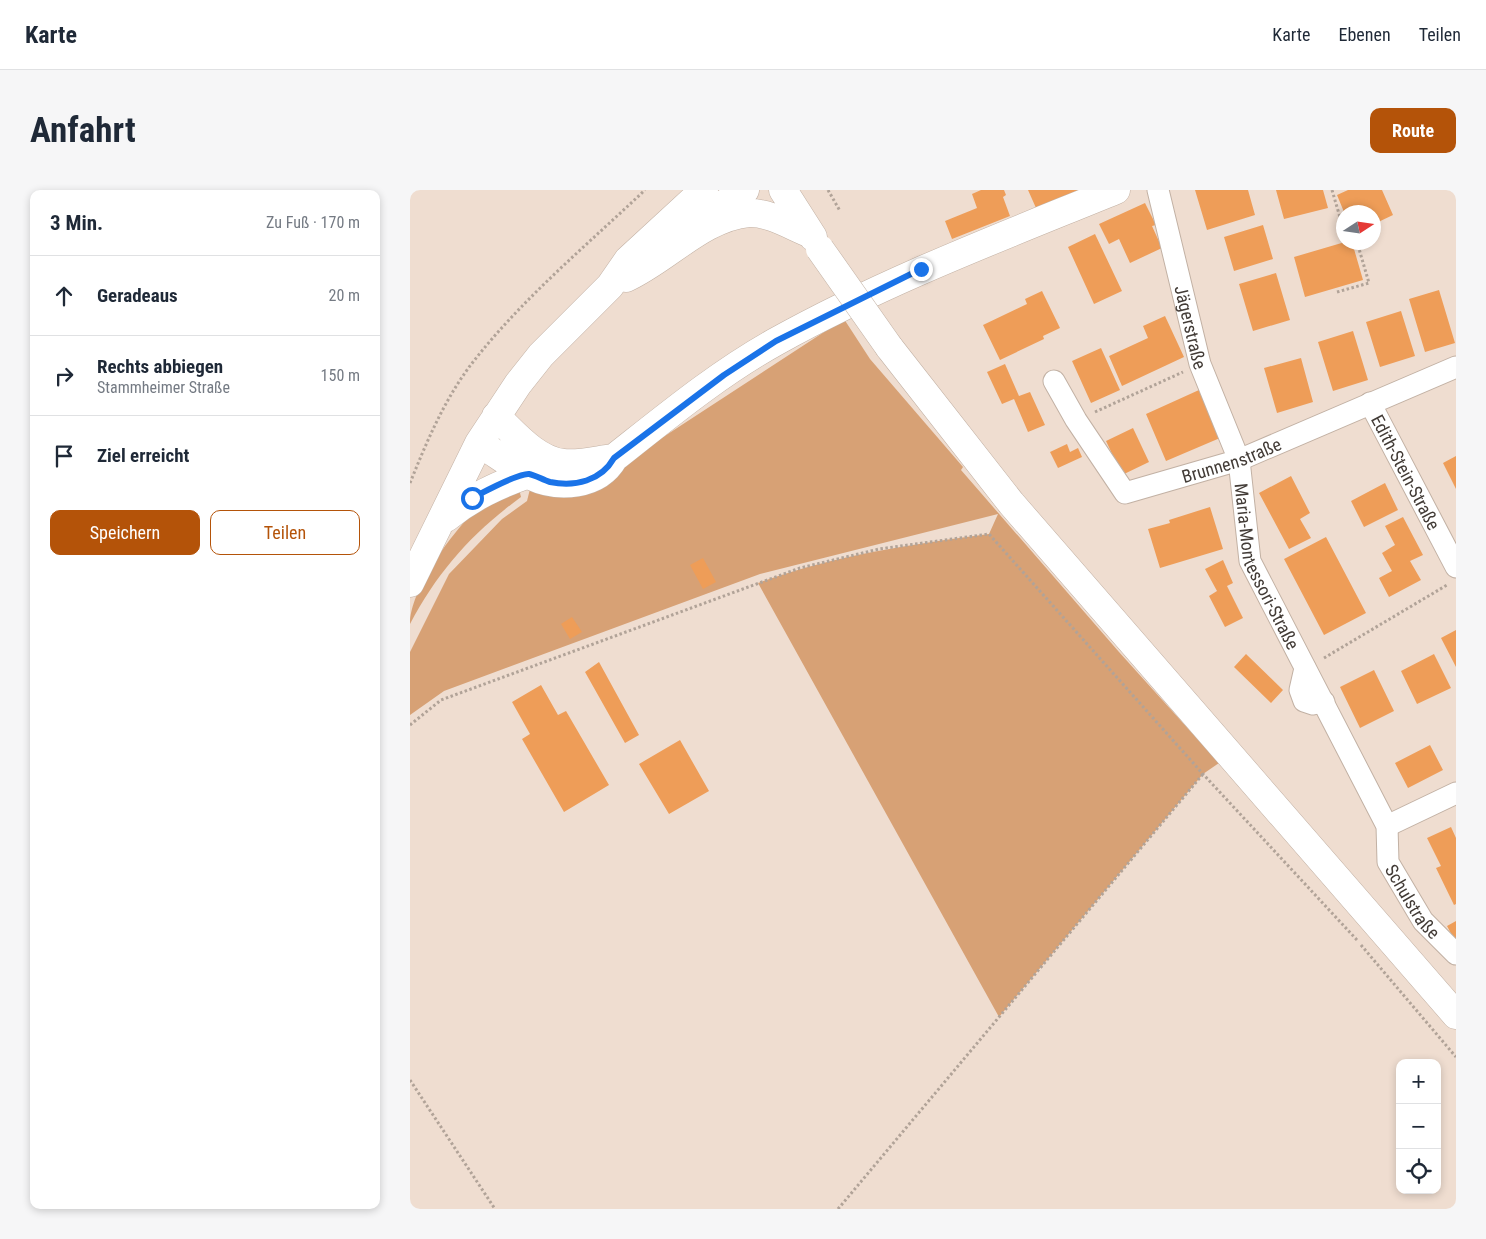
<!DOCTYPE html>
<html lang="de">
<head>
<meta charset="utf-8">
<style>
	body { margin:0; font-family:"Roboto Condensed",sans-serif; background:#f6f6f7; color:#1f2937 }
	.controls { position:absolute; right:15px; bottom:15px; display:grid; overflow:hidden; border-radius:10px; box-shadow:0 2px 8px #0003 }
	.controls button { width:45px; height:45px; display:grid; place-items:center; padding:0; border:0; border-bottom:1px solid #e0e1e3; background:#fff; color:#1f2937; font:25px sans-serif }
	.compass { position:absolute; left:926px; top:15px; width:45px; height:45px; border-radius:50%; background:#fff; box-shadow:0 2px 8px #0003; rotate:78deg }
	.stop { position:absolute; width:15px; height:15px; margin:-11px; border:4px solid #1a73e8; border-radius:50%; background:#fff }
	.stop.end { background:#1a73e8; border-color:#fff; box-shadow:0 1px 5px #0008 }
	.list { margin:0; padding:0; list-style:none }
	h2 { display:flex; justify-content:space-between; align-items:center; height:65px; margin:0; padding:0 20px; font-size:21px }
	h2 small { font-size:16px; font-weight:400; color:#747a83 }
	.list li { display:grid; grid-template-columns:32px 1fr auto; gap:15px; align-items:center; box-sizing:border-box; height:80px; padding:0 20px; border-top:1px solid #e0e1e3 }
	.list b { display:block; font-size:19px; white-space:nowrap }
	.list p { margin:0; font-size:16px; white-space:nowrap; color:#747a83 }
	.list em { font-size:16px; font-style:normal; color:#747a83 }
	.actions { display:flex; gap:10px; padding:15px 20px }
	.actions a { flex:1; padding:11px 0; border:1px solid #b45309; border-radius:10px; text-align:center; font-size:18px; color:#b45309 }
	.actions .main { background:#b45309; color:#fff }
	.icon { flex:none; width:28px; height:28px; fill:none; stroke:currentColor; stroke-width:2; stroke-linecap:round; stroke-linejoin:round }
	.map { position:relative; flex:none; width:1046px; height:1019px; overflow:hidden; border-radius:10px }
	header { display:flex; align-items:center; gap:30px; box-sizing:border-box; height:70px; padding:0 25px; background:#fff; border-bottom:1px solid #e0e1e3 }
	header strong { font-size:24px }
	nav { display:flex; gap:28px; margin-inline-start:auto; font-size:18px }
	.intro { display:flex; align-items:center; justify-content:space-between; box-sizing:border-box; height:120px; padding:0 30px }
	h1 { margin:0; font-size:35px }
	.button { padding:12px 22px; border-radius:10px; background:#b45309; color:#fff; font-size:18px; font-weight:700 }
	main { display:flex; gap:30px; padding:0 30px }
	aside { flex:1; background:#fff; border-radius:10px; box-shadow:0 2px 8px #0003 }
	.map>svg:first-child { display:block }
	.green { fill:#d7a175 }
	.building { fill:#ee9d58 }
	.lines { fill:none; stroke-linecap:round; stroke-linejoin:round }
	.street-casing { stroke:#c2b1a4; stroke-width:23 }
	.secondary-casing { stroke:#c2b1a4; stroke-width:29 }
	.path { stroke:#b1a398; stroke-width:3; stroke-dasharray:2.5 2.5; stroke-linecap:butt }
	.street { stroke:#fff; stroke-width:21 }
	.secondary { stroke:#fff; stroke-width:28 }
	.secondary-bridge-casing { stroke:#c2b1a4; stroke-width:29; stroke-linecap:butt }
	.secondary-bridge { stroke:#fff; stroke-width:28 }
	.route { stroke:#1a73e8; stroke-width:6 }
	.labels { text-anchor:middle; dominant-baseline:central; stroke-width:4.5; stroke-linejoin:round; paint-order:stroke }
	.street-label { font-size:18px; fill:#423b36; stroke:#efddd0 }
</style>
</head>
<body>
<header>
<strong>Karte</strong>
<nav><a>Karte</a><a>Ebenen</a><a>Teilen</a></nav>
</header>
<div class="intro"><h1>Anfahrt</h1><a class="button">Route</a></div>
<main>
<aside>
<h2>3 Min.<small>Zu Fuß · 170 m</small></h2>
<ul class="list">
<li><svg class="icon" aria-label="ahead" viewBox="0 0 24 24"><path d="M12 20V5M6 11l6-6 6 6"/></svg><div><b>Geradeaus</b></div><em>20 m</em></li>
<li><svg class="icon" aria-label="right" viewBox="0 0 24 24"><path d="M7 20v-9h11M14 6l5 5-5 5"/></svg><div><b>Rechts abbiegen</b><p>Stammheimer Straße</p></div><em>150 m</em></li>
<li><svg class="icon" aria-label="arrive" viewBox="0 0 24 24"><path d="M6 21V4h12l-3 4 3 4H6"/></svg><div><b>Ziel erreicht</b></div></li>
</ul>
<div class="actions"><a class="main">Speichern</a><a>Teilen</a></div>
</aside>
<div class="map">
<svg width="1046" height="1019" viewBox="0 0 1046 1019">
	<rect width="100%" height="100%" fill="#efddd0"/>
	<!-- green -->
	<path class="green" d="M 434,129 L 460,169 L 553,277 L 551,280 L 709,462 L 809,573 L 793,584 L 589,827 L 348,393 C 426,365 497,355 579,344 L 588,324 L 350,384 L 34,501 L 0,525 L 0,462 L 39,384 L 92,329 L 117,311 L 120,299 L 215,272 Z
		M 109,299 L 111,307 C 62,343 28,381 0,434 C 0,400 42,342 67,319 C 78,310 96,305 109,299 Z"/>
	<!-- building -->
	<path class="building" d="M 571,0 L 594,0 L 596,5 L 593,7 L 600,26 L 542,49 L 535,31 L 567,18 L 562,4 Z
		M 618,0 L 669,0 L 626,18 Z
		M 785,0 L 838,0 L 845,25 L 797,40 Z
		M 866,0 L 913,0 L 918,18 L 874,29 Z
		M 938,0 L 972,0 L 983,25 L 964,34 L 964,22 L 934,22 L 927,5 Z
		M 735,13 L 746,35 L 742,36 L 752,58 L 720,73 L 709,49 L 699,54 L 689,34 Z
		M 853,35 L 863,69 L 824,81 L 814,47 Z
		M 685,44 L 712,101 L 684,114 L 658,57 Z
		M 935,52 L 942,52 L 953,90 L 895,107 L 884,67 Z
		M 866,83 L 880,130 L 843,141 L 829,94 Z
		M 1029,100 L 1045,153 L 1015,162 L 999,109 Z
		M 632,101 L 650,138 L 633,146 L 634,149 L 590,170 L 573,135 L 617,114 L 615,109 Z
		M 991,121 L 1005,166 L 970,177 L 956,132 Z
		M 755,126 L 774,167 L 712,196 L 699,166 L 738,148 L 733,136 Z
		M 943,141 L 958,190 L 923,201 L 908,152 Z
		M 691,158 L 710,200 L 681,213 L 662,171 Z
		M 891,168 L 903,212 L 867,223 L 854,178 Z
		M 595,174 L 609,206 L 620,202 L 635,235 L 618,242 L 604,209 L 592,214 L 577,182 Z
		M 789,200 L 810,248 L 756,271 L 736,224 Z
		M 723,238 L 739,272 L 712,285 L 696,251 Z
		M 657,254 L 660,262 L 668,258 L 672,267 L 648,278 L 640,262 Z
		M 1046,266 L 1046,299 L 1033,273 Z
		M 881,286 L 900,323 L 890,329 L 901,348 L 879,359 L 849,303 Z
		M 975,293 L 988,320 L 954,337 L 941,311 Z
		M 800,317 L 813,359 L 750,378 L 738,339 L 760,333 L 759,330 Z
		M 993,327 L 1013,365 L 1000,371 L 1011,390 L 979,407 L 969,388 L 982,381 L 972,363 L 985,355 L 975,336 Z
		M 916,347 L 956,423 L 914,445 L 874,369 Z
		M 293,368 L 306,392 L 293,399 L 280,375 Z
		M 813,370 L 823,393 L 817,396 L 833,428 L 815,437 L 799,406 L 807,401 L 795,379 Z
		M 162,427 L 172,442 L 160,449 L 151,434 Z
		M 1046,440 L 1046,477 L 1031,448 Z
		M 836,464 L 873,500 L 861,513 L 824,477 Z
		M 1024,464 L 1041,498 L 1007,514 L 991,481 Z
		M 189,472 L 229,545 L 215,553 L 175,482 Z
		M 964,480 L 984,521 L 950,538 L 930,497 Z
		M 131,495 L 148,525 L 156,521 L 199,595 L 154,622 L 112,549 L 120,544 L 102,512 Z
		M 270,550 L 299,601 L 259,624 L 229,574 Z
		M 1020,555 L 1033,580 L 998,598 L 985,573 Z
		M 1041,637 L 1046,648 L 1046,714 L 1044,715 L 1026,678 L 1031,676 L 1017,648 Z
		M 1046,731 L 1046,750 L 1045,751 L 1037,736 Z"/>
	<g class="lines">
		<!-- street casing -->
		<g class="street-casing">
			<g id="street">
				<path id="s1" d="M 748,0 L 790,174 L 829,270 L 840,371 L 977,636 L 978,672 L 1013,731 L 1046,764"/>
				<path id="s2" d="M 644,191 L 666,230 L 715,303 L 829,270 L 1046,177"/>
				<path id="s3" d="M 960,213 L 1046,377"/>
				<path d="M 895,478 L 890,500 L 894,511 L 903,514 L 914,512"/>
				<path d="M 977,636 L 1046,603"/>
			</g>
		</g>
		<!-- secondary casing -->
		<g class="secondary-casing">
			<path id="secondary" d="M 373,0 L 403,47
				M 294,27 L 335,0
				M 216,88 C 256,70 293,27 339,23 C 359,22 383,37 401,44
				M 479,157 L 601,313 L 1046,825
				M 86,226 C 104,243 126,270 153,273 C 169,275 187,270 204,268
				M 69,253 C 87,264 103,277 121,286 C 149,299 188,296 204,268 C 256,227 309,183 367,151 C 475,91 591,47 706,0
				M 36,328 C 62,307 87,295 119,284
				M 0,393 L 69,253 L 108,194 L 131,165 L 200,96 L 218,70 L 294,0"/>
		</g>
		<!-- path -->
		<path class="path" d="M 418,0 L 430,21
			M 922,0 L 934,41
			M 964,39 L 966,38
			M 927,102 L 959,93 L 947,52
			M 685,222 L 773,182
			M 0,293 C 17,251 35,208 63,172 C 113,108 177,55 235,0
			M 914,468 L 1037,395
			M 0,535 L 31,510 L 390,378 L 469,359 L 579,344 L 793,584 L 947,750
			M 951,755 L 1046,867
			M 0,890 L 85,1019
			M 428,1019 L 793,584"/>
		<!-- street -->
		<use href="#street" class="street"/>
		<!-- secondary -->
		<use href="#secondary" class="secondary"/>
		<!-- secondary-bridge casing -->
		<g class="secondary-bridge-casing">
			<path id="secondary-bridge" d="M 410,59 L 479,157"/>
		</g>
		<!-- secondary-bridge -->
		<use href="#secondary-bridge" class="secondary-bridge"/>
	</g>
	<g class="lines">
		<!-- route -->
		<path class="route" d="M 62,308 C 72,303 108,283 119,284 C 125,285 133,290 140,292 C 165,297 191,291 204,268 L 314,185 L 366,151 L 511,79"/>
	</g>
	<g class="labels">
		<!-- street labels -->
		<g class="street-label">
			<text stroke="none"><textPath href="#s1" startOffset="141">Jägerstraße</textPath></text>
			<text stroke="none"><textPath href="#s2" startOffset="244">Brunnenstraße</textPath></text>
			<text stroke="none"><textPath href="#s3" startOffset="78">Edith-Stein-Straße</textPath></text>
			<text stroke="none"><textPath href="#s1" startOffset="394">Maria-Montessori-Straße</textPath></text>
			<text stroke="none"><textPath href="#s1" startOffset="765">Schulstraße</textPath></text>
		</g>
	</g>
</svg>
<div class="controls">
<button>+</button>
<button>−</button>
<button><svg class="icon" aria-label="locate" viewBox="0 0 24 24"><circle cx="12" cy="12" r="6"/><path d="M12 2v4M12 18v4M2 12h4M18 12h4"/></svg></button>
</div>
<svg class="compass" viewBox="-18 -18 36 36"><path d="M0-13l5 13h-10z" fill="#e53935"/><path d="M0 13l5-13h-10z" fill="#747a83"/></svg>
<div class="stop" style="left:62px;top:308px"></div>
<div class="stop end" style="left:511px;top:79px"></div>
</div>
</main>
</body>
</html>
